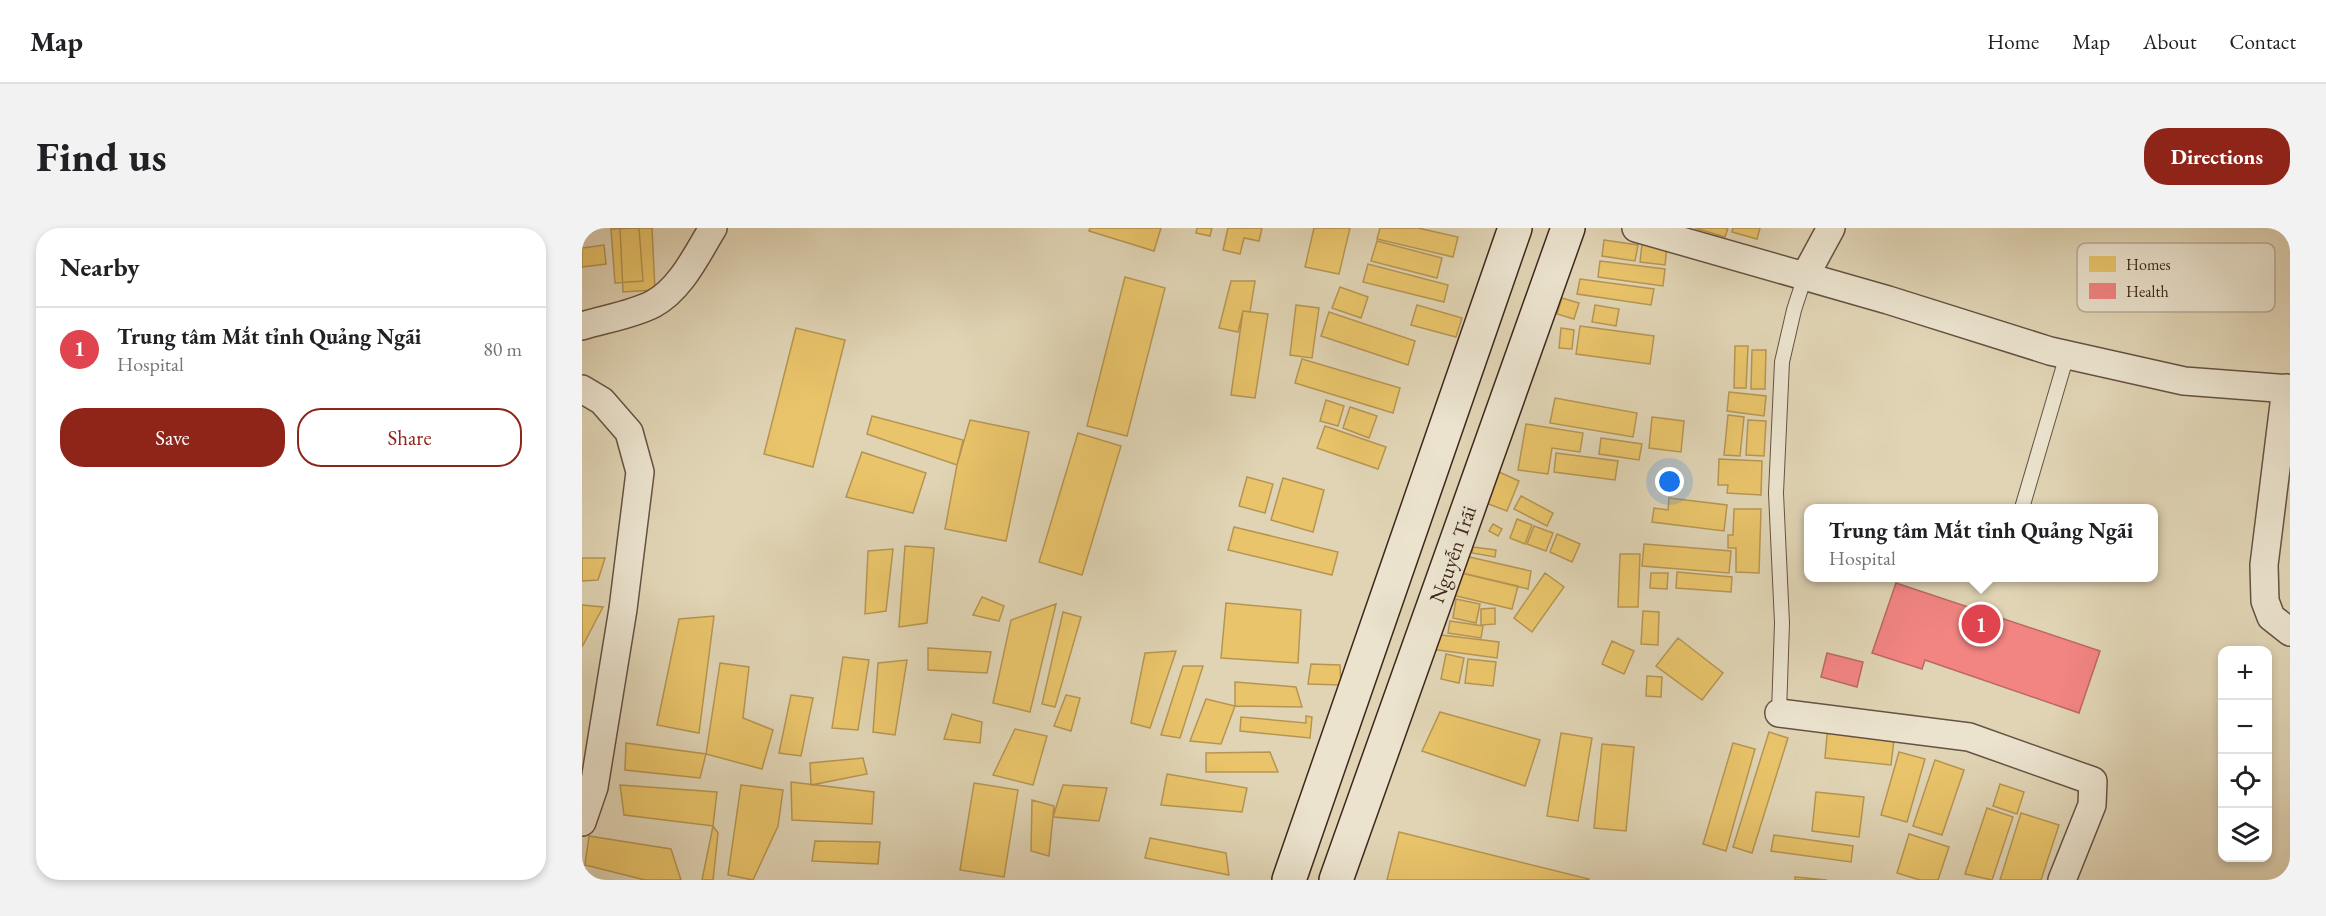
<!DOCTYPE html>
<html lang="en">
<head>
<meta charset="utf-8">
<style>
	body { margin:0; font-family:"EB Garamond",serif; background:#f2f2f2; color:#202124 }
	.controls { position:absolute; right:18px; bottom:18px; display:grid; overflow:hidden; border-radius:12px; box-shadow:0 3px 9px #0003 }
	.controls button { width:54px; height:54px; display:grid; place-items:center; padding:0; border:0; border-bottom:2px solid #e0e0e0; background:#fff; color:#202124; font:30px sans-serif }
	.you { position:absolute; left:1088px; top:254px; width:21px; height:21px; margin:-15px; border:4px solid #fff; border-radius:50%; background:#1a73e8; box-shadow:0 0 0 9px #1a73e833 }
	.badge { display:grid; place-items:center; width:39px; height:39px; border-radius:50%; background:#8f2418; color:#fff; font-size:20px; font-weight:700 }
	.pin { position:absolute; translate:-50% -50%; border:3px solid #fff; box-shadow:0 2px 6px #0006 }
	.popup { position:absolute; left:1222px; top:276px; width:354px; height:78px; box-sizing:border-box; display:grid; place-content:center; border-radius:12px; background:#fff; filter:drop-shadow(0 2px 4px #0005); font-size:20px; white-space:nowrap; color:#757577 }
	.popup b { font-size:22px; color:#202124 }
	.popup::after { content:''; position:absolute; left:50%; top:100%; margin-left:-12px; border:12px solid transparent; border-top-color:#fff }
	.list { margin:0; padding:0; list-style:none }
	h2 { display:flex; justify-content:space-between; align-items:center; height:78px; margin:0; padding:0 24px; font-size:26px }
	h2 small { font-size:20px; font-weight:400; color:#757577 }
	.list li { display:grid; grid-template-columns:39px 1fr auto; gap:18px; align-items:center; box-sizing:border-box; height:84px; padding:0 24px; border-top:2px solid #e0e0e0 }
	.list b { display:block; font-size:22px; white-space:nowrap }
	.list p { margin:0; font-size:20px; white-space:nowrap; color:#757577 }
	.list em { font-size:20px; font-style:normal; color:#757577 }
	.actions { display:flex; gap:12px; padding:18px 24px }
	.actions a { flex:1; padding:14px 0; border:2px solid #8f2418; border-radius:24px; text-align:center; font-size:21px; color:#8f2418 }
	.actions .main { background:#8f2418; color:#fff }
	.icon { flex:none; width:33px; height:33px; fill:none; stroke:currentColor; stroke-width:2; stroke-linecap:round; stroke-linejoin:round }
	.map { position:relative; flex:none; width:1708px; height:652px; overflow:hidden; border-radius:24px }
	header { display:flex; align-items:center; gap:36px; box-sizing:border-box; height:84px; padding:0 30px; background:#fff; border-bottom:2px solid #e0e0e0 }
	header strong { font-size:28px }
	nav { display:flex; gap:33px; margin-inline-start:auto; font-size:21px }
	.intro { display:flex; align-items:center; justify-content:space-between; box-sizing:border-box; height:144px; padding:0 36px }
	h1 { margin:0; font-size:42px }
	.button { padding:15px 27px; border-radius:24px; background:#8f2418; color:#fff; font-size:21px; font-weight:700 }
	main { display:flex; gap:36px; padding:0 36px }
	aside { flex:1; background:#fff; border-radius:24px; box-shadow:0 3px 9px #0003 }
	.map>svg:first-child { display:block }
	.homes { fill:#e9c46a; stroke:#b69553; stroke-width:1.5 }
	.health { fill:#f28482; stroke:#bc6864; stroke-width:1.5 }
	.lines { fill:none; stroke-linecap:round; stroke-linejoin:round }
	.service-casing { stroke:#665243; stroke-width:16 }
	.minor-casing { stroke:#665243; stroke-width:30 }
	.secondary-casing { stroke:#3e271d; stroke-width:36 }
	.service { stroke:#ebe3ce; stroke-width:14 }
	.minor { stroke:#ebe3ce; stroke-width:27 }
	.secondary { stroke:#ebe3ce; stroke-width:33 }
	.labels { text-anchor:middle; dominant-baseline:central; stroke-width:6; stroke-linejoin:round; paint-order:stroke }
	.street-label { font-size:21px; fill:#3e271d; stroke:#ebe3ce }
	.key { fill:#ebe3ce; stroke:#b7ab99; stroke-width:1.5 }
	.key-label { font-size:16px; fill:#3e271d }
</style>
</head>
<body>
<header>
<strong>Map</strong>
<nav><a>Home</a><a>Map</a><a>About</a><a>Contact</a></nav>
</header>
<div class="intro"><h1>Find us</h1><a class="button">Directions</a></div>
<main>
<aside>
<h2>Nearby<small></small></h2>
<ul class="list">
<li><span class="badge" style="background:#e0444e">1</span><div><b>Trung tâm Mắt tỉnh Quảng Ngãi</b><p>Hospital</p></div><em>80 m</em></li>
</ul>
<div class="actions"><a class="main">Save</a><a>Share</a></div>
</aside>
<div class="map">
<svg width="1708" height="652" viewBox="0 0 1708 652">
	<rect width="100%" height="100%" fill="#e0d4b4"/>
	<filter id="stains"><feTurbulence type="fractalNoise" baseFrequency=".00333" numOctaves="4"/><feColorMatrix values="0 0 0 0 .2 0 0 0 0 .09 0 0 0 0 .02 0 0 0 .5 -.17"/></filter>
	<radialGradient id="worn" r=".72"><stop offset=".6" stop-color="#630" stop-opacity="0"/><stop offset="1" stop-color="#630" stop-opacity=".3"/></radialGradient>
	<!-- homes -->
	<path class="homes" d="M 38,0 L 70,0 L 73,62 L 41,64 Z
		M 57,0 L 61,53 L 33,55 L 29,1 Z
		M 508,0 L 579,0 L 572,23 L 507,3 Z
		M 615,0 L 630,0 L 628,8 L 614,5 Z
		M 646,0 L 680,0 L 677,13 L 662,10 L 658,26 L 641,22 Z
		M 732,0 L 768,0 L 757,46 L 723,39 Z
		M 798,0 L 836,0 L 876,9 L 871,29 L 795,11 Z
		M 1113,0 L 1146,0 L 1143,9 Z
		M 1151,0 L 1178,0 L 1175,11 L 1150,4 Z
		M 1022,12 L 1056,17 L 1053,33 L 1020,28 Z
		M 795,13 L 860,30 L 855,50 L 789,33 Z
		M 1060,16 L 1085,19 L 1083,37 L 1058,34 Z
		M 22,17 L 24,36 L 0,39 L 0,20 Z
		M 1018,33 L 1083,41 L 1081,58 L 1016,49 Z
		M 786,36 L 866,57 L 862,74 L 781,54 Z
		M 543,49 L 583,60 L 545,208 L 505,198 Z
		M 998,51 L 1072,61 L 1069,77 L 995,66 Z
		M 649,53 L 673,53 L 668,84 L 661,83 L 656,104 L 637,100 Z
		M 758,59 L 786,69 L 779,90 L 750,80 Z
		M 980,70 L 997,75 L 992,91 L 975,86 Z
		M 714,77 L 737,80 L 730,130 L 708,127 Z
		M 835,77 L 880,90 L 874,109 L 829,97 Z
		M 1013,77 L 1037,81 L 1034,98 L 1010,94 Z
		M 661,83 L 686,86 L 673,170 L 649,167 Z
		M 747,84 L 833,113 L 826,137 L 739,108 Z
		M 998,98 L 1072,108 L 1068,136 L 994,126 Z
		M 214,100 L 263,112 L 231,239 L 182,226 Z
		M 979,100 L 992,102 L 990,121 L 977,120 Z
		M 1153,118 L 1166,118 L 1164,160 L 1152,160 Z
		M 1170,122 L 1184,122 L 1183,161 L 1169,161 Z
		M 720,131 L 818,160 L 811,185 L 713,155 Z
		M 1147,164 L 1184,168 L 1182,188 L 1145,183 Z
		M 973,170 L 1055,185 L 1051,209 L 968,195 Z
		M 744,172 L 762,178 L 756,198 L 738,193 Z
		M 768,179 L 795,188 L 787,210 L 761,200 Z
		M 1146,187 L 1162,189 L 1158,228 L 1142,227 Z
		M 290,188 L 381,212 L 375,237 L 285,206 Z
		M 1070,189 L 1102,193 L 1099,224 L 1067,220 Z
		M 388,192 L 447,204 L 424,313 L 363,301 L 375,237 Z
		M 1166,192 L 1184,193 L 1182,228 L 1164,227 Z
		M 944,196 L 1001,205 L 998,224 L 970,220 L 966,246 L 936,242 Z
		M 743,198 L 804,219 L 796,241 L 735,220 Z
		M 496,205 L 539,218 L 500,347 L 457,334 Z
		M 1019,210 L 1060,216 L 1057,232 L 1017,226 Z
		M 280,224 L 344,245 L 331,285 L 264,269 Z
		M 974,225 L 1036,233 L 1033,252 L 972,244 Z
		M 1137,231 L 1180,233 L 1179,267 L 1145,265 L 1146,257 L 1136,257 Z
		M 917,244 L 937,253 L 925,283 L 904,275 Z
		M 665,249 L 691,256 L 683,285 L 657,278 Z
		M 701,250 L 742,262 L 731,304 L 689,292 Z
		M 939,268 L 971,285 L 965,298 L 932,281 Z
		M 1087,270 L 1145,277 L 1142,303 L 1070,294 L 1072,280 L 1086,282 Z
		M 1152,281 L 1179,281 L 1177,345 L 1154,344 L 1154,320 L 1146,320 L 1146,307 L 1151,307 Z
		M 935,291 L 950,297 L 943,316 L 928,310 Z
		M 911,296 L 920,301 L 916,308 L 907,303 Z
		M 952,298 L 971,305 L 964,323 L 945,316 Z
		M 652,299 L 756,324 L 750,347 L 646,322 Z
		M 975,306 L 998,316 L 990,334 L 968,324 Z
		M 1062,316 L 1149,323 L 1147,345 L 1060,338 Z
		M 323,318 L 352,320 L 345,395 L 317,399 Z
		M 891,319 L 914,322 L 913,329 L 890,325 Z
		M 311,321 L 304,383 L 283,386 L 286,323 Z
		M 874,326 L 949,343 L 946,361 L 870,343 Z
		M 1038,326 L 1058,326 L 1056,379 L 1036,379 Z
		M 0,330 L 23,330 L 16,352 L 0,353 Z
		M 876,344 L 936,358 L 930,381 L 870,367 Z
		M 1095,344 L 1150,349 L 1149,364 L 1094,360 Z
		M 963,345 L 982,359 L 950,404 L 932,390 Z
		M 1069,345 L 1086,345 L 1085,361 L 1068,360 Z
		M 400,369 L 422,378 L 417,393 L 391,387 Z
		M 874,371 L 898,376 L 894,395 L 871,390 Z
		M 644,375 L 719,382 L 716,435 L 639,430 Z
		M 474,376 L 448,484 L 411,475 L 429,392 Z
		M 0,377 L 21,379 L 0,419 Z
		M 913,380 L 913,396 L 899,397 L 899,381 Z
		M 1061,383 L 1077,384 L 1076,417 L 1059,416 Z
		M 481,384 L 499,389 L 473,479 L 460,476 Z
		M 132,388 L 117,505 L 75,497 L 97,391 Z
		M 868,393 L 901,398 L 899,410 L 866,405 Z
		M 851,406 L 917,414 L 915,430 L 849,421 Z
		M 1096,410 L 1141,445 L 1120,472 L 1074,438 Z
		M 1030,413 L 1052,423 L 1042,446 L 1020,436 Z
		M 346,420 L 409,424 L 405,445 L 346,442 Z
		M 594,423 L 568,500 L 549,495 L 563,425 Z
		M 864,426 L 882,430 L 877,455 L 859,451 Z
		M 261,429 L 287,432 L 276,502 L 250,500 Z
		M 886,431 L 914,434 L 911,458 L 883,455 Z
		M 325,432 L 313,507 L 291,504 L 296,435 Z
		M 138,435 L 167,439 L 161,490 L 191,502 L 180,541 L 124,526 Z
		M 729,436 L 758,437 L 759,457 L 726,456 Z
		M 601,438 L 621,438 L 598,510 L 579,507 Z
		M 1065,448 L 1080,449 L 1079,469 L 1064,468 Z
		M 653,454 L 714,459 L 720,479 L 653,478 Z
		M 209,467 L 231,470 L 219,528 L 197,525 Z
		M 484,467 L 498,470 L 489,503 L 472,498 Z
		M 624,471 L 653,478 L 639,516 L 608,513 Z
		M 858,484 L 958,512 L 943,558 L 840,523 Z
		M 370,486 L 400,494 L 398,515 L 362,511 Z
		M 724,488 L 730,489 L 728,510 L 658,503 L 659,489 L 724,495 Z
		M 1246,496 L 1313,503 L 1309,537 L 1243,530 Z
		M 433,501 L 465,508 L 451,557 L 411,547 Z
		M 1187,504 L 1206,510 L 1170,625 L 1151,619 Z
		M 979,505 L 1010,510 L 996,593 L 965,588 Z
		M 44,515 L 124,526 L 118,550 L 43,542 Z
		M 1151,515 L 1173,521 L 1144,623 L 1121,616 Z
		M 1020,516 L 1052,519 L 1044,603 L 1012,600 Z
		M 688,524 L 696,544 L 624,544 L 624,525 Z
		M 1317,524 L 1343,531 L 1325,594 L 1299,587 Z
		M 281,530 L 285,546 L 229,557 L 228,535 Z
		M 1353,532 L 1382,542 L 1360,607 L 1331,598 Z
		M 585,546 L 665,560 L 660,584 L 579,577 Z
		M 209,554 L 292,564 L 290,596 L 210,592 Z
		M 392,555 L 436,562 L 422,649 L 378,642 Z
		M 1418,556 L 1442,564 L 1435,586 L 1411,578 Z
		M 38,557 L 135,564 L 131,598 L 42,587 Z
		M 159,557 L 201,562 L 196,598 L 171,652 L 146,647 Z
		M 481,557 L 525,560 L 517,593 L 471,589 Z
		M 1234,564 L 1282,569 L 1277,609 L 1230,603 Z
		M 450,572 L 472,578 L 467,628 L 449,623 Z
		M 1405,580 L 1431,589 L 1410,652 L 1383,646 Z
		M 1439,585 L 1477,597 L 1459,652 L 1418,652 Z
		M 131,598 L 136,605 L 131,652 L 120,652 Z
		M 817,604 L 1007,651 L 1007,652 L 805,652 Z
		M 1327,606 L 1367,619 L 1356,652 L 1338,652 L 1315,645 Z
		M 1192,607 L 1271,618 L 1269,634 L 1189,623 Z
		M 7,608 L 89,621 L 99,652 L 63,652 L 3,637 Z
		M 568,610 L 644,625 L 647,647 L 563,630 Z
		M 233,613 L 298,614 L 296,636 L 230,633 Z
		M 1213,649 L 1245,652 L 1213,652 Z"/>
	<!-- health -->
	<path class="health" d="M 1314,355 L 1518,423 L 1497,485 L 1343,432 L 1340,441 L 1290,425 Z
		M 1245,425 L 1281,434 L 1275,459 L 1239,449 Z"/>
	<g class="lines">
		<!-- service casing -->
		<g class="service-casing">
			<path id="service" d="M 1440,280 L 1485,127
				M 1197,485 L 1200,395 L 1194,265 L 1200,134 L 1212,82 L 1223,48"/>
		</g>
		<!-- minor casing -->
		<g class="minor-casing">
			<path id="minor" d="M 1054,0 L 1306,72 L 1468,123 L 1602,153 L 1708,161
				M 1223,48 L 1249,0
				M 0,98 C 22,91 50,87 71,76 C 99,61 115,26 131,0
				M 1704,160 L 1682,337 L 1683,373 L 1689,389 L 1708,404
				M 0,161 L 20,173 L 47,204 L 58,244 L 41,381 L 12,559 L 0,594
				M 1197,485 L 1387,509 L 1511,553 L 1510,577 L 1480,652"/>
		</g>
		<!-- secondary casing -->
		<g class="secondary-casing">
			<g id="secondary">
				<path d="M 707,652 L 933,0"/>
				<path id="s1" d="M 754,652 L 986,0"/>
			</g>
		</g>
		<!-- service -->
		<use href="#service" class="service"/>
		<!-- minor -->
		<use href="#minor" class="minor"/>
		<!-- secondary -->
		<use href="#secondary" class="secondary"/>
	</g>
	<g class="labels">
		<!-- street labels -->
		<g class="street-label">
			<text stroke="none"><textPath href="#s1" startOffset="346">Nguyễn Trãi</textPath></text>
		</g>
	</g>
	<!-- legend -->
	<rect x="1495" y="15" width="198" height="69" rx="9" class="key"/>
	<rect x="1507" y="28" width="27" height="16" fill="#e9c46a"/>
	<rect x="1507" y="55" width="27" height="16" fill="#f28482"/>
	<g class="key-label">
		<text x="1544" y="42">Homes</text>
		<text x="1544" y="69">Health</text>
	</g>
	<rect width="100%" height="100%" filter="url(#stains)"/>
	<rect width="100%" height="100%" fill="url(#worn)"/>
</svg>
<div class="controls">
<button>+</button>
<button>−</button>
<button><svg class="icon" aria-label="locate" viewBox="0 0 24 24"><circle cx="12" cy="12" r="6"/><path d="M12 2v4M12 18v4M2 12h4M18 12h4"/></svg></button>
<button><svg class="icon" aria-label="layers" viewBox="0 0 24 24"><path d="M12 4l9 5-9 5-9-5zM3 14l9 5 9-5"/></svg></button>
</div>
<div class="you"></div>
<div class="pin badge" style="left:1399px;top:396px;background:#e0444e">1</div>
<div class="popup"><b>Trung tâm Mắt tỉnh Quảng Ngãi</b>Hospital</div>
</div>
</main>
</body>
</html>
